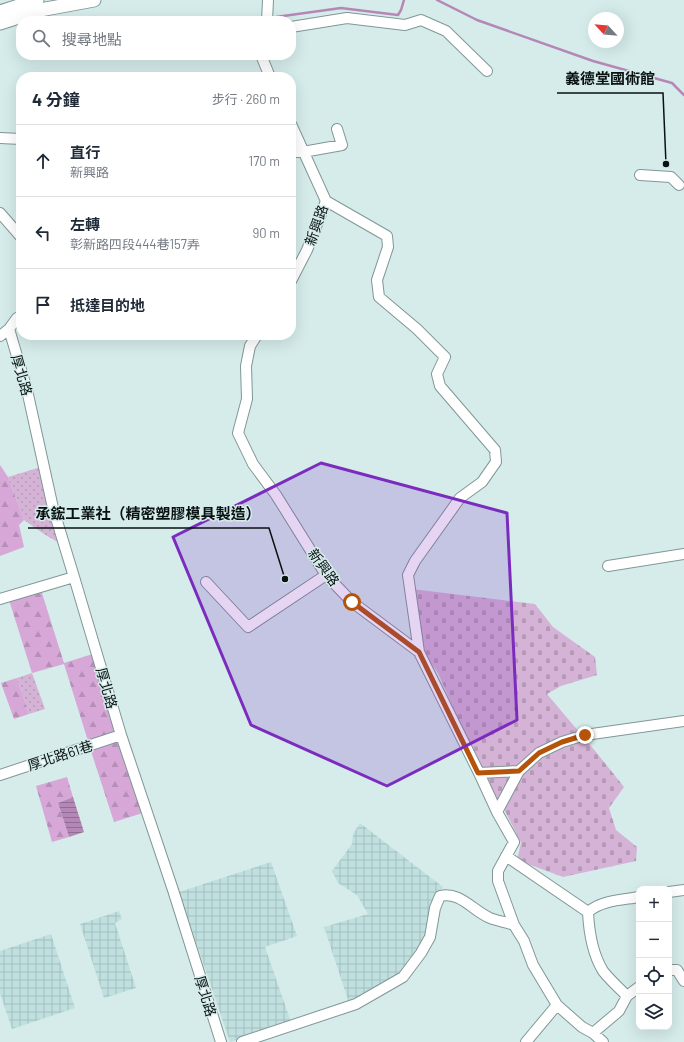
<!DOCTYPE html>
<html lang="zh-TW">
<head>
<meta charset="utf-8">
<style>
	body { margin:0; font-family:Barlow,"Noto Sans TC",sans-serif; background:#f2f2f3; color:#1f2937 }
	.controls { position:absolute; right:12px; bottom:12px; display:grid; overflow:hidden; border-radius:8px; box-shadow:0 4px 16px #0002 }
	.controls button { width:36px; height:36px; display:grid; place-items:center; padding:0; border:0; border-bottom:1px solid #e0e1e3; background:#fff; color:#1f2937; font:20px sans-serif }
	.compass { position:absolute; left:588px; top:12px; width:36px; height:36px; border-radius:50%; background:#fff; box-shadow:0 4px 16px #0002; rotate:296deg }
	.stop { position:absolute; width:12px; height:12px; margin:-9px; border:3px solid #b45309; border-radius:50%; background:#fff }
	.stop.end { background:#b45309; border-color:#fff; box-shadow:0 1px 4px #0008 }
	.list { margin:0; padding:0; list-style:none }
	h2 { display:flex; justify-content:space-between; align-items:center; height:52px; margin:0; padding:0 16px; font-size:17px }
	h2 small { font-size:13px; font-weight:400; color:#747a83 }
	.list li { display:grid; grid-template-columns:26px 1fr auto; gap:12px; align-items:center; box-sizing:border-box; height:72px; padding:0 16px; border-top:1px solid #e0e1e3 }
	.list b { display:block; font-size:15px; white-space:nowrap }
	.list p { margin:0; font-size:13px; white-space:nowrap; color:#747a83 }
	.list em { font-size:13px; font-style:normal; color:#747a83 }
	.icon { flex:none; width:22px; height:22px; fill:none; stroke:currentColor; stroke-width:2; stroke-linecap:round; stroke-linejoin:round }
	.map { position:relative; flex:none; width:684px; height:1042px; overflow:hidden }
	.search { position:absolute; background:#fff; box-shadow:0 4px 16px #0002; left:16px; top:16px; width:280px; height:44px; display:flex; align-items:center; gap:10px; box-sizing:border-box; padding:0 14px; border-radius:16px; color:#747a83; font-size:15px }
	.panel { position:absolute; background:#fff; box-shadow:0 4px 16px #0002; left:16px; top:72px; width:280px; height:268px; border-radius:16px }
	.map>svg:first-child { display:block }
	.industrial { fill:url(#industrial-grid) }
	.green { fill:url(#green-dots) }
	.forest { fill:url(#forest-firs) }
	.cemetery { fill:url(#cemetery-stones) }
	.water { fill:url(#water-rules) }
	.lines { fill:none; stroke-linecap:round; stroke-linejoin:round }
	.stream { stroke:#b587b6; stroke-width:2.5 }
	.minor-casing { stroke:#819796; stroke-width:12 }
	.tertiary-casing { stroke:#819796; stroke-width:15 }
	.minor { stroke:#fff; stroke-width:10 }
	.tertiary { stroke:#fff; stroke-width:13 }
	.route { stroke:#b45309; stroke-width:5 }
	.marked { fill:#7b2cbf; fill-opacity:0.2; stroke:#7b2cbf; stroke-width:3; stroke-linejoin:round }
	.labels { text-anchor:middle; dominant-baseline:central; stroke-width:3; stroke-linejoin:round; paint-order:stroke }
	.street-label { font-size:14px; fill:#091111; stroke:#d5eceb }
	.leader { fill:none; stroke:#091111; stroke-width:1.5 }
	.callout-dot { fill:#091111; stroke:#d5eceb; stroke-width:1.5 }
	.callout-label { font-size:15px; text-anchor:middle; font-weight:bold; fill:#091111; stroke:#d5eceb; stroke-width:3; stroke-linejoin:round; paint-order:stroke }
</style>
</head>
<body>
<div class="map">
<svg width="684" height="1042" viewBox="0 0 684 1042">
	<defs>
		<pattern id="industrial-grid" width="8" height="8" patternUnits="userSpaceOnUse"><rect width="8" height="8" fill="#bfe0df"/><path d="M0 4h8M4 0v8" fill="none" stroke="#a3bfbe"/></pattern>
		<pattern id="green-dots" width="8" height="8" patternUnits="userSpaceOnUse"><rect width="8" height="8" fill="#d5b3d6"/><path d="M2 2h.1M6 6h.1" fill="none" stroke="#b699b7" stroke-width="1.8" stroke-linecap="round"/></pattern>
		<pattern id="forest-firs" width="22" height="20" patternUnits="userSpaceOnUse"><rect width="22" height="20" fill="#d6a7d7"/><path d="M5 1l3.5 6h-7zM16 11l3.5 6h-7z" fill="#b68fb8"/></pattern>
		<pattern id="cemetery-stones" width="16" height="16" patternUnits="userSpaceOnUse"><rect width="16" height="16" fill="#d5b3d6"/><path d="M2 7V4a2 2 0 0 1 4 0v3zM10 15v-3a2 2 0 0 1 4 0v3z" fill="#b699b7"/></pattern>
		<pattern id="water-rules" width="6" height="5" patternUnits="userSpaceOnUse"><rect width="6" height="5" fill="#b587b6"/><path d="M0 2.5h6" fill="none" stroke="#916d93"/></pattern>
	</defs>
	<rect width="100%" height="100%" fill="#d5eceb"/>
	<!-- industrial -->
	<path class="industrial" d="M 360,823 L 443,887 L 434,901 L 430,930 L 404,974 L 349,1003 L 324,927 L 368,914 L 357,895 L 338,883 L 332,871 L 352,844 L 353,834 Z
		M 271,862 L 297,936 L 265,947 L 291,1022 L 230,1042 L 179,892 Z
		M 119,911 L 122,919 L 115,923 L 136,988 L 104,998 L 80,924 Z
		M 51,934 L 75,1008 L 12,1029 L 0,993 L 0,951 Z"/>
	<!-- green -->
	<path class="green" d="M 41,467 L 66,547 L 44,534 L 24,520 L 8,477 Z
		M 32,673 L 45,709 L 29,714 L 17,678 Z"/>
	<!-- forest -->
	<path class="forest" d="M 0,465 L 8,477 L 24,520 L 19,525 L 24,547 L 0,556 Z
		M 41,590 L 64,663 L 96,653 L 116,731 L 88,741 L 64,664 L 32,673 L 9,600 Z
		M 17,678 L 29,714 L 14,719 L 1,683 Z
		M 117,739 L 146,812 L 114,822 L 90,748 Z
		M 67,777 L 73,797 L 58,803 L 69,837 L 52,842 L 36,786 Z"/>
	<!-- cemetery -->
	<path class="cemetery" d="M 412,589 L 535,604 L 553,627 L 595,657 L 597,675 L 561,686 L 547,694 L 596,752 L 624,787 L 609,808 L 616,830 L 637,847 L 636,861 L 563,877 L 517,860 L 521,843 L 504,809 L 483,777 L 438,673 L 418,646 Z"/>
	<!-- water -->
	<path class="water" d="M 73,797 L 84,832 L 69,837 L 58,803 Z"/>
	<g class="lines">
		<!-- stream -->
		<path class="stream" d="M 437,0 L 477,20 L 593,61 L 672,83 L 684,95
			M 276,17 L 341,8 L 398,15 L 401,10 L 404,0"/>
		<!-- minor casing -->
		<g class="minor-casing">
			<path id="minor" d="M 267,21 L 268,0
				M 291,27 L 347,18 L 405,25 L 421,20 L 446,31 L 487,71
				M 261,55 L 270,77
				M 291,124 L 326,201 L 307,250 L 291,281
				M 0,138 L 21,139
				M 291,152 L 303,152 L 342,145 L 337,129
				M 640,175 L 671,177 L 679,185
				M 326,201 L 387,236 L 388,247 L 377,280 L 379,297 L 417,329 L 445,357 L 437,374 L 440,386 L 495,450 L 496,462 L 482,482 L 460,498 L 415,561 L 408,575 L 419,652
				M 0,213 L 21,237
				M 9,329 L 27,390 L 53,508 L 74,577 L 121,735 L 173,890 L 221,1042
				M 257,335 L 250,346 L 246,366 L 247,399 L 238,433 L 253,464 L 276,495 L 326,575 L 352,602 L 419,652 L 479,773 L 497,812 L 514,842 L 498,871 L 498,881 L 514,925 L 524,941 L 533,965 L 557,1005 L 582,1027 L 593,1033 L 603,1042
				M 0,336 L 9,329 L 17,318 L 21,316
				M 608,566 L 684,554
				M 206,582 L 248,627 L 326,575
				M 0,599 L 74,577
				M 479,773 L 519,771 L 539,753 L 562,742 L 585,735 L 684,721
				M 0,775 L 121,735
				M 497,812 L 519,771
				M 506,856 L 588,912
				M 669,892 L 684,890
				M 588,912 C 589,933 592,953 603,971 C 610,980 619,988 627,996
				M 588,912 C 602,900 622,900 639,897
				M 669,970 L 677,970 L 684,981
				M 593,1033 L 619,1011 L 627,996 L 639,987
				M 242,1042 L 356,1004 L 403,977 L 421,953 L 430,937 L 435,908 L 440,896 C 460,891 473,911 490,918 C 497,921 506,922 514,925
				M 526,1042 L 557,1005"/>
		</g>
		<!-- tertiary casing -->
		<g class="tertiary-casing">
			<path id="tertiary" d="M 0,12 L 37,0
				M 0,23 L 40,10 L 94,0"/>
		</g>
		<!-- minor -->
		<use href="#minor" class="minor"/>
		<!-- tertiary -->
		<use href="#tertiary" class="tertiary"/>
	</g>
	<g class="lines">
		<!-- route -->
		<path class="route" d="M 352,602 L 419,652 L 478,773 L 519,771 L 539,753 L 562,742 L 585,735"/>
	</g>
	<!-- marked area -->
	<path class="marked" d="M 321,463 L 507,513 L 517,720 L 387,786 L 251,725 L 173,537 Z"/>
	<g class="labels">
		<!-- street labels -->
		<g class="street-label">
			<text transform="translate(316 225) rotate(-71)">新興路</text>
			<text transform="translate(22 375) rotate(74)">厚北路</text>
			<text transform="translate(324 567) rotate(54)">新興路</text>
			<text transform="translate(107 688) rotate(74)">厚北路</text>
			<text transform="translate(60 755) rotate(-18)">厚北路61巷</text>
			<text transform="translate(206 996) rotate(73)">厚北路</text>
		</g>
	</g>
	<!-- callouts -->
	<path class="leader" d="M666 164L663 93H557M285 579L269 528H28"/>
	<g class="callout-dot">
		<circle cx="666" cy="164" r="4"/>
		<circle cx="285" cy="579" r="4"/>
	</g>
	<g class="callout-label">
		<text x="610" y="84">義德堂國術館</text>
		<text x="148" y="519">承鋐工業社（精密塑膠模具製造）</text>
	</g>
</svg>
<div class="controls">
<button>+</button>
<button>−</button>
<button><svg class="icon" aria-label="locate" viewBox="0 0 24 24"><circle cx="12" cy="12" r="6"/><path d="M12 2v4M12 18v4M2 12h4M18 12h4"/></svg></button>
<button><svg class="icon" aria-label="layers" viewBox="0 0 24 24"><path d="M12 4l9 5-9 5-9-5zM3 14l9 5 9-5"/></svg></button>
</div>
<svg class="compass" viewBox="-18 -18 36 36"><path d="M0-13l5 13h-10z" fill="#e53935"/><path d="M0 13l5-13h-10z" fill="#747a83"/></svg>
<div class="stop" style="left:352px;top:602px"></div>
<div class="stop end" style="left:585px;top:735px"></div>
<div class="search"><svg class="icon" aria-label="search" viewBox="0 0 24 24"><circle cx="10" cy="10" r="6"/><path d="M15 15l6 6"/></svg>搜尋地點</div>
<section class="panel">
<h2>4 分鐘<small>步行 · 260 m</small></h2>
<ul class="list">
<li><svg class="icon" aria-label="ahead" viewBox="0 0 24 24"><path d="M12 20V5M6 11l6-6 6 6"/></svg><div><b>直行</b><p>新興路</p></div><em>170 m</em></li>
<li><svg class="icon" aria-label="left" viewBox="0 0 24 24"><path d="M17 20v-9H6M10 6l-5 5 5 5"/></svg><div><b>左轉</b><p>彰新路四段444巷157弄</p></div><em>90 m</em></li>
<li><svg class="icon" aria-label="arrive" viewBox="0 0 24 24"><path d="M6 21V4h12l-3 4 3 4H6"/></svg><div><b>抵達目的地</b></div></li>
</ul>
</section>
</div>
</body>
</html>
